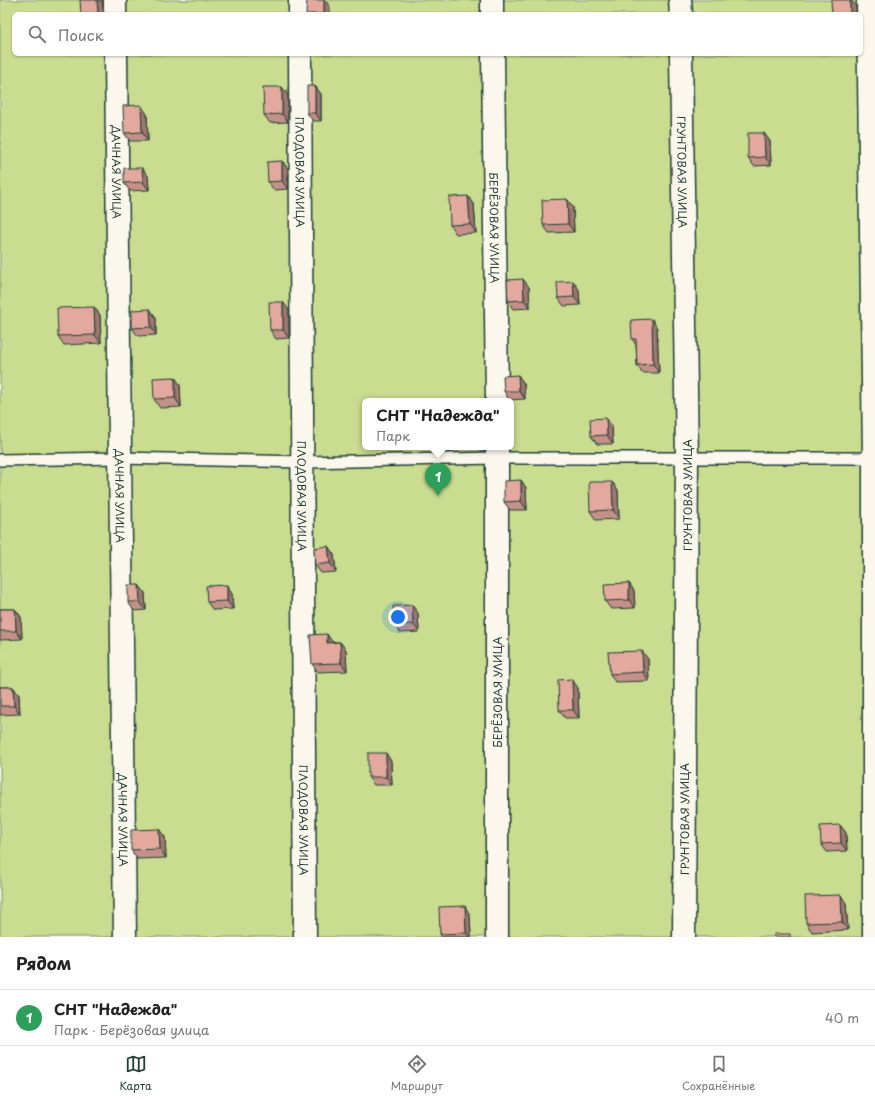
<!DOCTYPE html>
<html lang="ru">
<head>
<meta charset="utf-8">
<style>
	body { margin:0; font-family:"Playpen Sans",sans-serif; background:#f2f2f2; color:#222 }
	.you { position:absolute; left:398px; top:617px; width:14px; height:14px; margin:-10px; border:3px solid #fff; border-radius:50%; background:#1a73e8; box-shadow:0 0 0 6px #1a73e833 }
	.badge { display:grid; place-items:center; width:26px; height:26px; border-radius:50%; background:#1f3d34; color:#fff; font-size:13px; font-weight:700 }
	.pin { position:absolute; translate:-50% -33px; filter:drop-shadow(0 1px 2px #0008) }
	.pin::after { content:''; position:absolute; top:21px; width:14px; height:12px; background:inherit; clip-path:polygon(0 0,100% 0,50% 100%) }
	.popup { position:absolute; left:362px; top:398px; width:152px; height:52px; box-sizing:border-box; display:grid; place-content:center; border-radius:6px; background:#fff; filter:drop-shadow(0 1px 3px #0005); font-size:13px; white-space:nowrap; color:#767676 }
	.popup b { font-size:15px; color:#222 }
	.popup::after { content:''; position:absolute; left:50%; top:100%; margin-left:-8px; border:8px solid transparent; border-top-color:#fff }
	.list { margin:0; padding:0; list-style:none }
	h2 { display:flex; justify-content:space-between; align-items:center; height:52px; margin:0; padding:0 16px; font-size:17px }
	h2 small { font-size:13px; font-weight:400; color:#767676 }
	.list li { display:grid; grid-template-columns:26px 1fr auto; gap:12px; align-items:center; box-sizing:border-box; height:56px; padding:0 16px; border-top:1px solid #e0e0e0 }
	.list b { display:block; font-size:15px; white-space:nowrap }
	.list p { margin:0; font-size:13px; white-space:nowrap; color:#767676 }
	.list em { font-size:13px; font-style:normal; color:#767676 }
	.icon { flex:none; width:22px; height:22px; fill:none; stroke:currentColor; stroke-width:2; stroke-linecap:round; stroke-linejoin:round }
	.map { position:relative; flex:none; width:875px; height:937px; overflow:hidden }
	.search { position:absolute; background:#fff; box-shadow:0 1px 3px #0004; left:12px; right:12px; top:12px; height:44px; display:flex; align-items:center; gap:10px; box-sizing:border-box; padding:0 14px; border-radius:6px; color:#767676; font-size:15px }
	.sheet { height:108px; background:#fff }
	nav { display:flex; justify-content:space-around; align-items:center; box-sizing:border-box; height:56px; border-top:1px solid #e0e0e0; background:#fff; font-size:11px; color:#767676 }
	nav a { display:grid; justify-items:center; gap:2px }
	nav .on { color:#1f3d34 }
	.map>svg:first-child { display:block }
	.green { fill:#cadc90; stroke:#748c62; fill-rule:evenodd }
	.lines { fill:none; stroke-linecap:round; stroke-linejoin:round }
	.service-casing { stroke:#1f3d34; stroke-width:14 }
	.minor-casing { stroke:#1f3d34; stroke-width:25 }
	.service { stroke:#fbf7ec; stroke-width:11 }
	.minor { stroke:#fbf7ec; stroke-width:22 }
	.wall { fill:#c39188; stroke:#1f3d34 }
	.shaded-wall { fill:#9f766f; stroke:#1f3d34 }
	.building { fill:#e3a99e; stroke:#1f3d34 }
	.labels { text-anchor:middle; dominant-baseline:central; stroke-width:3; stroke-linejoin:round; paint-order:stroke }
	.street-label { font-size:11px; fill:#1f3d34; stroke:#fbf7ec }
</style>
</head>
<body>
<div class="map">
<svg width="875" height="937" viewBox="0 0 875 937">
	<rect width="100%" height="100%" fill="#fbf7ec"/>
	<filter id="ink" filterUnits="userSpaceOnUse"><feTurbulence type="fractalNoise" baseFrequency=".025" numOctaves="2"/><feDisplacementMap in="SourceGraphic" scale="8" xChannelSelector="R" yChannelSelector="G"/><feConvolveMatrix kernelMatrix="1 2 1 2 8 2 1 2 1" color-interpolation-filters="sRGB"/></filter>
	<g filter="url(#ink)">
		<!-- green -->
		<path class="green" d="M 0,0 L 875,0 L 875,937 L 0,937 ZM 14,14 L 861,14 L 861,54 L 14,54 ZM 365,401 L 511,401 L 511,447 L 365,447 Z"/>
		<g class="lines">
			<!-- service casing -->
			<g class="service-casing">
				<path id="service" d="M 0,460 L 119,458 L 303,462 L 496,458 L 875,458"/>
			</g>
			<!-- minor casing -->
			<g class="minor-casing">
				<g id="minor">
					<path d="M 115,0 L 115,14"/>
					<path d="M 300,0 L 300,14"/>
					<path d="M 492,0 L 492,14"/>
					<path d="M 680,0 L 681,14"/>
					<path d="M 868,0 L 874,458 L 874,937"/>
					<path id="s1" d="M 116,54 L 125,937"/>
					<path id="s2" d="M 300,54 L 305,937"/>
					<path id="s3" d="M 493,54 L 497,401"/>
					<path id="s4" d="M 681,54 L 687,458 L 684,937"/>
					<path d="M 497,447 L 497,937"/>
				</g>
			</g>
			<!-- service -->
			<use href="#service" class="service"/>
			<!-- minor -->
			<use href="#minor" class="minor"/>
		</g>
		<!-- wall -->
		<path class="wall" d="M 315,86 L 321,94 L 321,121 L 313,121 L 307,113 Z
			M 288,95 L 288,122 L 270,123 L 264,115 Z
			M 147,114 L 148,141 L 130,141 L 124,133 Z
			M 770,141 L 771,165 L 754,166 L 748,158 Z
			M 282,161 L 288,169 L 288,189 L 274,190 L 268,182 Z
			M 142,168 L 148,176 L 149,190 L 130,191 L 124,183 Z
			M 468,196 L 474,204 L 476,233 L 456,234 L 450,225 Z
			M 573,207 L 574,232 L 549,233 L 543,225 Z
			M 573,281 L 579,290 L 580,305 L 564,306 L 558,298 Z
			M 529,287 L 530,308 L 513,309 L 508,301 Z
			M 94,307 L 100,315 L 101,343 L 64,345 L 58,336 Z
			M 150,309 L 156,318 L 156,335 L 138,336 L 132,328 Z
			M 289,310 L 289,338 L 276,339 L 270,330 Z
			M 657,328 L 659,373 L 642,373 L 637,365 L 636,345 L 632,339 Z
			M 518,375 L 524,384 L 525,399 L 509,400 L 504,391 Z
			M 180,385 L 181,407 L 160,408 L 154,399 Z
			M 606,418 L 612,426 L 613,444 L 597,444 L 591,436 Z
			M 521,480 L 526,488 L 527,510 L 510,510 L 504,502 Z
			M 612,482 L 618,490 L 619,519 L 596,520 L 590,511 Z
			M 328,546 L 334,555 L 336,572 L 321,573 L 315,565 Z
			M 629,583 L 634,591 L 635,608 L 611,609 L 605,601 Z
			M 139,585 L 145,593 L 146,610 L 134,611 L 128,602 Z
			M 232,594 L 233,609 L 213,610 L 207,602 Z
			M 0,609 L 15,609 L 21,617 L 22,639 L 0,640 Z
			M 418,613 L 419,632 L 400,633 L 394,625 Z
			M 332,642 L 340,642 L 346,650 L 347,671 L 318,672 L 312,664 Z
			M 648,659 L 649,681 L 615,682 L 610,674 Z
			M 0,687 L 13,687 L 19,695 L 20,714 L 0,715 Z
			M 578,688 L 579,718 L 565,718 L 559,710 Z
			M 391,761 L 392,785 L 374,785 L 368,777 Z
			M 840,825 L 846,833 L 847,851 L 827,852 L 821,844 Z
			M 165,837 L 166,858 L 137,859 L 131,850 Z
			M 846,903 L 848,930 L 812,932 L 806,923 Z
			M 470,915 L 471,937 L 442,937 L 440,934 Z"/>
		<!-- shaded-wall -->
		<path class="shaded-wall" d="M 97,0 L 102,0 L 104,14 L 98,14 Z
			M 324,0 L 325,0 L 330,7 L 330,14 L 324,14 Z
			M 850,0 L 851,0 L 856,6 L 856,14 L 850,14 Z
			M 315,86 L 321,94 L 321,121 L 315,113 Z
			M 282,87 L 288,95 L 288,122 L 282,114 Z
			M 141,105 L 147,114 L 148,141 L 142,132 Z
			M 764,133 L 770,141 L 771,165 L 765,157 Z
			M 282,161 L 288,169 L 288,189 L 282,181 Z
			M 142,168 L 148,176 L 149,190 L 143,182 Z
			M 468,196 L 474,204 L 476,233 L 470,224 Z
			M 567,199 L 573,207 L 574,232 L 568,224 Z
			M 523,279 L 529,287 L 530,308 L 524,300 Z
			M 573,281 L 579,290 L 580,305 L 574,297 Z
			M 283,302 L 289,310 L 289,338 L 283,330 Z
			M 94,307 L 100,315 L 101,343 L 95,335 Z
			M 150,309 L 156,318 L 156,335 L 151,327 Z
			M 652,319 L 657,328 L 659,373 L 653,364 Z
			M 518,375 L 524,384 L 525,399 L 519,391 Z
			M 175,377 L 180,385 L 181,407 L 175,398 Z
			M 606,418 L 612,426 L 613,444 L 607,435 Z
			M 521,480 L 526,488 L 527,510 L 521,501 Z
			M 612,482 L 618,490 L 619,519 L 613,510 Z
			M 328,546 L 334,555 L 336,572 L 330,563 Z
			M 629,583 L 634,591 L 635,608 L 629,600 Z
			M 139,585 L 145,593 L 146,610 L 140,602 Z
			M 227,585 L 232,594 L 233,609 L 227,601 Z
			M 412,605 L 418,613 L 419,632 L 413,624 Z
			M 15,609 L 21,617 L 22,639 L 16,631 Z
			M 327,634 L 333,643 L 327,643 Z
			M 340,642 L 346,650 L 347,671 L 341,663 Z
			M 642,651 L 648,659 L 649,681 L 643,672 Z
			M 572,679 L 578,688 L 579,718 L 573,710 Z
			M 13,687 L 19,695 L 20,714 L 14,706 Z
			M 386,753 L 391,761 L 392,785 L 386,777 Z
			M 840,825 L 846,833 L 847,851 L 841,843 Z
			M 159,829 L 165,837 L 166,858 L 160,849 Z
			M 841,895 L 846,903 L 848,930 L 842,922 Z
			M 465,906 L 470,915 L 471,937 L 469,937 L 466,933 Z"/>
		<!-- building -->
		<path class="building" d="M 80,0 L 97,0 L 98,14 L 81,14 Z
			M 307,0 L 324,0 L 324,14 L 306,14 Z
			M 831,0 L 850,0 L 850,14 L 832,14 Z
			M 307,86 L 315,86 L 315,113 L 307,113 Z
			M 263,87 L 282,87 L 282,114 L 264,115 Z
			M 141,105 L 142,132 L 124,133 L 123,106 Z
			M 748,133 L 764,133 L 765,157 L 748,158 Z
			M 282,161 L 282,181 L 268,182 L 267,162 Z
			M 124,168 L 142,168 L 143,182 L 124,183 Z
			M 468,196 L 470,224 L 450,225 L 449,197 Z
			M 567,199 L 568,224 L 543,225 L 542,200 Z
			M 523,279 L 524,300 L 508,301 L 507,280 Z
			M 573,281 L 574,297 L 558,298 L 557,282 Z
			M 269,302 L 283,302 L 283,330 L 270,330 Z
			M 94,307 L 95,335 L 58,336 L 57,308 Z
			M 150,309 L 151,327 L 132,328 L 132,310 Z
			M 652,319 L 653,364 L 637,365 L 636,339 L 632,339 L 631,320 Z
			M 518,375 L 519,391 L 504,391 L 503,376 Z
			M 175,377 L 175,398 L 154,399 L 153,378 Z
			M 606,418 L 607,435 L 591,436 L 590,419 Z
			M 521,480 L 521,501 L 504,502 L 504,481 Z
			M 589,482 L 612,482 L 613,510 L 590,511 Z
			M 328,546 L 330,563 L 315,565 L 314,548 Z
			M 629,583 L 629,600 L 605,601 L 604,584 Z
			M 128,585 L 139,585 L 140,602 L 128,602 Z
			M 227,585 L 227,601 L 207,602 L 206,586 Z
			M 412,605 L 413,624 L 394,625 L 393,606 Z
			M 0,609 L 15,609 L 16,631 L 0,631 Z
			M 327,634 L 327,643 L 340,642 L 341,663 L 312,664 L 310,635 Z
			M 642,651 L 643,672 L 610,674 L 608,652 Z
			M 572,679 L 573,710 L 559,710 L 558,680 Z
			M 0,687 L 13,687 L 14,706 L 0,706 Z
			M 368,753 L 386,753 L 386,777 L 368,777 Z
			M 840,825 L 841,843 L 821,844 L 820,826 Z
			M 159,829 L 160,849 L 131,850 L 131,830 Z
			M 841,895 L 842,922 L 806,923 L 805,896 Z
			M 465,906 L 466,933 L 440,934 L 439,907 Z
			M 774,934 L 790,934 L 790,937 L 774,937 Z"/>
	</g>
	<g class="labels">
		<!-- street labels -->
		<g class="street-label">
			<text stroke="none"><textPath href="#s1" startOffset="118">ДАЧНАЯ УЛИЦА</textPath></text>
			<text stroke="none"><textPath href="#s2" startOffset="118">ПЛОДОВАЯ УЛИЦА</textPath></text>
			<text stroke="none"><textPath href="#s4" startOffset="118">ГРУНТОВАЯ УЛИЦА</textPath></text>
			<text stroke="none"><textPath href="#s3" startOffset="174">БЕРЁЗОВАЯ УЛИЦА</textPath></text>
			<text stroke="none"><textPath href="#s2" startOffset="442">ПЛОДОВАЯ УЛИЦА</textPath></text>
			<text transform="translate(687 495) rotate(-90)">ГРУНТОВАЯ УЛИЦА</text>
			<text stroke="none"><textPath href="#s1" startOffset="442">ДАЧНАЯ УЛИЦА</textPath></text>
			<text transform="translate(497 692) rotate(-90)">БЕРЁЗОВАЯ УЛИЦА</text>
			<text stroke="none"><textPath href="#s1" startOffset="766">ДАЧНАЯ УЛИЦА</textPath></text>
			<text stroke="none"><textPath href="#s2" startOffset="766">ПЛОДОВАЯ УЛИЦА</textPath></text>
			<text transform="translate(684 819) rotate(-90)">ГРУНТОВАЯ УЛИЦА</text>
		</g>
	</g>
</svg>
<div class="you"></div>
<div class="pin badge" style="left:438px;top:496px;background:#2e9e5b">1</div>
<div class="popup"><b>СНТ &quot;Надежда&quot;</b>Парк</div>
<div class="search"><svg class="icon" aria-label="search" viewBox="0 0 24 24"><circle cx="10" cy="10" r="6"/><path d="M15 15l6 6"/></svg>Поиск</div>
</div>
<section class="sheet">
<h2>Рядом<small></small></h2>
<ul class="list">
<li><span class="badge" style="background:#2e9e5b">1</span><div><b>СНТ &quot;Надежда&quot;</b><p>Парк · Берёзовая улица</p></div><em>40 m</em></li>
</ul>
</section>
<nav>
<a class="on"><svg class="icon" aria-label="map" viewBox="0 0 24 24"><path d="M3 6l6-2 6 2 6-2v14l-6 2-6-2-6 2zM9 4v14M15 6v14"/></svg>Карта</a>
<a><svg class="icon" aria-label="directions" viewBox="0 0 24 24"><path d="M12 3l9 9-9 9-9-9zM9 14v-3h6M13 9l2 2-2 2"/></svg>Маршрут</a>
<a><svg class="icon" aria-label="saved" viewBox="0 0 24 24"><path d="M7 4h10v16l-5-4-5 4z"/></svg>Сохранённые</a>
</nav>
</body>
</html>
